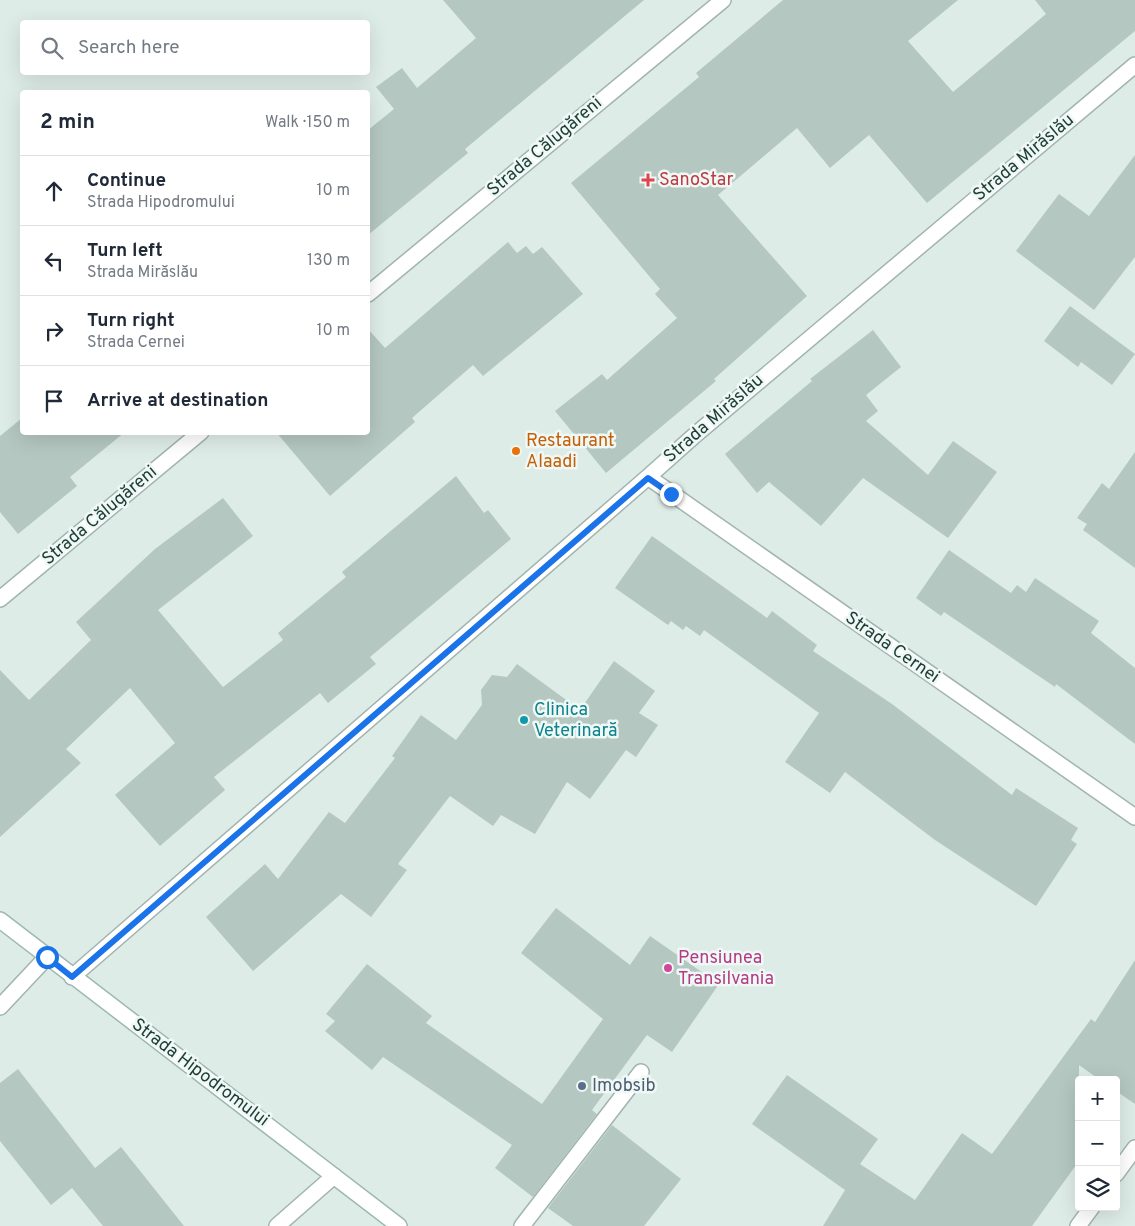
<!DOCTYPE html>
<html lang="en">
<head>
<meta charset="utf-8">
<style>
	body { margin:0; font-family:Overpass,sans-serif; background:#f2f2f3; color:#1f2937 }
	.controls { position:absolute; right:15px; bottom:15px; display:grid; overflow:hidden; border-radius:5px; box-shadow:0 5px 20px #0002 }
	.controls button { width:45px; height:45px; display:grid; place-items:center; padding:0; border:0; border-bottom:1px solid #e0e1e3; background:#fff; color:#1f2937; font:25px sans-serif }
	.stop { position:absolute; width:15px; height:15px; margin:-11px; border:4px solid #1a73e8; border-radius:50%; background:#fff }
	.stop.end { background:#1a73e8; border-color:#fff; box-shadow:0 1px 5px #0008 }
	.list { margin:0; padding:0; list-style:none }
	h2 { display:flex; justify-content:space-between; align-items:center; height:65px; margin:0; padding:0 20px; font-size:21px }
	h2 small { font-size:16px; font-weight:400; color:#747a83 }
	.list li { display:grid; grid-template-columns:32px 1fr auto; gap:15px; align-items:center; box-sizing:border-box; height:70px; padding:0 20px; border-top:1px solid #e0e1e3 }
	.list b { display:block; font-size:19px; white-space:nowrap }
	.list p { margin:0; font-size:16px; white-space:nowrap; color:#747a83 }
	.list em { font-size:16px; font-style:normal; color:#747a83 }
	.icon { flex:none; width:28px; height:28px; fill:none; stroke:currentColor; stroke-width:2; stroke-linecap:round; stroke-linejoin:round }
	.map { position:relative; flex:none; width:1135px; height:1226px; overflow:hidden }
	.search { position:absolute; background:#fff; box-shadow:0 5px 20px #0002; left:20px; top:20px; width:350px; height:55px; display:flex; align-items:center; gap:12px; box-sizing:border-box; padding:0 18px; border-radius:5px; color:#747a83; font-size:19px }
	.panel { position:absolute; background:#fff; box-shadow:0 5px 20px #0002; left:20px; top:90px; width:350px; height:345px; border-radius:5px }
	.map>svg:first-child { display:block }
	.building { fill:#b4c7c0 }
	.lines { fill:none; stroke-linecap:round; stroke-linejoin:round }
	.lane-casing { stroke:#a1b4af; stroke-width:18 }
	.street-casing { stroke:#a1b4af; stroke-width:18 }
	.secondary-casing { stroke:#9cb8b0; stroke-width:18 }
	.lane { stroke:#fff; stroke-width:15 }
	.street { stroke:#fff; stroke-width:15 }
	.secondary { stroke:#fff; stroke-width:15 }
	.route { stroke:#1a73e8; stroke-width:6 }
	.health-dot { fill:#e0444e; stroke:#eff8f4; stroke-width:2 }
	.food-dot { fill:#e8710a; stroke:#eff8f4; stroke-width:2 }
	.culture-dot { fill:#0f9aa8; stroke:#eff8f4; stroke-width:2 }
	.hotel-dot { fill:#d1479c; stroke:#eff8f4; stroke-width:2 }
	.service-dot { fill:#5c6f8a; stroke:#eff8f4; stroke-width:2 }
	.labels { text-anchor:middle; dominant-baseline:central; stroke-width:5; stroke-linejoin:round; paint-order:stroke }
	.street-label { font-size:18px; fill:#1e3d37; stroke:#eff8f4 }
	.health-label { font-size:18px; fill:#be3a42; stroke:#eff8f4; text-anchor:start }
	.food-label { font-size:18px; fill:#c56008; stroke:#eff8f4; text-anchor:start }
	.culture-label { font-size:18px; fill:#0d838f; stroke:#eff8f4; text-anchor:start }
	.hotel-label { font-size:18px; fill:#b23c85; stroke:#eff8f4; text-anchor:start }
	.service-label { font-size:18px; fill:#4e5e75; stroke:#eff8f4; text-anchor:start }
</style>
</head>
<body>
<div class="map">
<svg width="1135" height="1226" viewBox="0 0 1135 1226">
	<rect width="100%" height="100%" fill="#deece7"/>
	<!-- building -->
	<path class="building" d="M 443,0 L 644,0 L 465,149 L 468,153 L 368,235 L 368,130 L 394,109 L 376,87 L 402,68 L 417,88 L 476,38 Z
		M 783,0 L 958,0 L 908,41 L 953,92 L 1046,14 L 1035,0 L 1135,0 L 1135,31 L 927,203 L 869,135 L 830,168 L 797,128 L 718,195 L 807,296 L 714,379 L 716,381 L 606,473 L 555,411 L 602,374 L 607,380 L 677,318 L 655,294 L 660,289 L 571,183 L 699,77 L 696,73 Z
		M 1135,155 L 1135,257 L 1094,310 L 1016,251 L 1059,194 L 1089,216 Z
		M 508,242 L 517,253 L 526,246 L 533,254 L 542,247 L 583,294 L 483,376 L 473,365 L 412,418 L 415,422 L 330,496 L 276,432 L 368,432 L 368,329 L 385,348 Z
		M 1070,306 L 1135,354 L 1112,385 L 1081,362 L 1078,367 L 1044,341 Z
		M 873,330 L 901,367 L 866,395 L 878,411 L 866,421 L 928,475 L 953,441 L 997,472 L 948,538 L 863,478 L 821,526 L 769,482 L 757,493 L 725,454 L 812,381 L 810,379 Z
		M 22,418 L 22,432 L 125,432 L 70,477 L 77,486 L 18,534 L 0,512 L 0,436 Z
		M 1135,452 L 1135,568 L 1083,530 L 1087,524 L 1077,518 L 1102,483 L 1109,489 Z
		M 456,476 L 484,513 L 488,510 L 511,539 L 370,657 L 376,664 L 328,703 L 320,693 L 214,777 L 225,790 L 160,846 L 115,795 L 175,743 L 130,688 L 66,749 L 81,763 L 0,837 L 0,670 L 29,700 L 91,640 L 76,622 L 155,549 L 223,498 L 253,536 L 158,610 L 223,687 L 283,640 L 278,633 L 346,577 L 342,572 Z
		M 652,536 L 767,618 L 772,611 L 817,645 L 813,651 L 892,704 L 1012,795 L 1016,788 L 1078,828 L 1071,840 L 1077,844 L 1036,906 L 935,840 L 845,772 L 830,793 L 785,762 L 819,713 L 704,630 L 700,636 L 686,626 L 683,630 L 671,621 L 668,625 L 615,588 Z
		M 949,550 L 1011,593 L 1017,585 L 1026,592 L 1035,578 L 1099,621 L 1091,633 L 1135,668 L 1135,744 L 1056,684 L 1055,687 L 944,612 L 941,616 L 916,598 Z
		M 614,661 L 655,691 L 639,713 L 658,725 L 636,757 L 626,750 L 590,799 L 567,782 L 535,834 L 501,815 L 493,826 L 450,796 L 398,864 L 407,870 L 371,917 L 341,894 L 253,971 L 206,917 L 265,864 L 278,879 L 329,812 L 345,823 L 395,758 L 392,756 L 421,715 L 456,740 L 482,705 L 481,690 L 492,675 L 507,677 L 517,664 L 580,710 Z
		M 556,908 L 630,965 L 650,936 L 719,984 L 672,1052 L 647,1035 L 592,1110 L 597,1114 L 533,1197 L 495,1168 L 512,1145 L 383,1057 L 372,1070 L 325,1031 L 335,1021 L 326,1014 L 367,964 L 432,1016 L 426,1023 L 542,1104 L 603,1019 L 521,953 Z
		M 1135,960 L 1135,1104 L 1116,1091 L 1116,1080 L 1100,1080 L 1079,1065 L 1079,1161 L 1032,1226 L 823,1226 L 845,1190 L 752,1124 L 787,1075 L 878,1139 L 860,1164 L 915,1200 L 962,1133 L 992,1154 L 1091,1019 L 1095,1022 Z
		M 18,1069 L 95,1168 L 121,1147 L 184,1226 L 103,1226 L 72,1188 L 51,1205 L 0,1141 L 0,1083 Z
		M 612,1125 L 681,1179 L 644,1226 L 573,1226 L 548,1208 Z"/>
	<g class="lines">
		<!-- lane casing -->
		<g class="lane-casing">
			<path id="lane" d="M 522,1226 L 641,1072"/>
		</g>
		<!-- street casing -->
		<g class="street-casing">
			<path id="street" d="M 368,294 L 723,0
				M 648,477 L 1135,817
				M 0,599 L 201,432
				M 72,977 L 648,477 L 695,435 L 1135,65
				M 0,1007 L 47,957
				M 1116,1174 L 1135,1148
				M 277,1226 L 334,1176
				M 1078,1226 L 1092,1207"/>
		</g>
		<!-- secondary casing -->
		<g class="secondary-casing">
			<path id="secondary" d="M 0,920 L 399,1226"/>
		</g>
		<!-- lane -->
		<use href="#lane" class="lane"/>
		<!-- street -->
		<use href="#street" class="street"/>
		<!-- secondary -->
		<use href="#secondary" class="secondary"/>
	</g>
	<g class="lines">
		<!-- route -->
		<path class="route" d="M 47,957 L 72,977 L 648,478 L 671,494"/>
	</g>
	<!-- markers -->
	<path class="health-dot" d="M645.5 172.5h5v5h5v5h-5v5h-5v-5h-5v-5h5z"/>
	<circle class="food-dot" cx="516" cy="451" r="5"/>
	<circle class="culture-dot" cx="524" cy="720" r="5"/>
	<circle class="hotel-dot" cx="668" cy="968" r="5"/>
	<circle class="service-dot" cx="582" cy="1086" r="5"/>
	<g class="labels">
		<!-- street labels -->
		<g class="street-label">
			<text transform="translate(545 147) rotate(-40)">Strada Călugăreni</text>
			<text transform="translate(1024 158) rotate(-40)">Strada Mirăslău</text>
			<text transform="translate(714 419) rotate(-41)">Strada Mirăslău</text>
			<text transform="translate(100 516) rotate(-40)">Strada Călugăreni</text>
			<text transform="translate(892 648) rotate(35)">Strada Cernei</text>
			<text transform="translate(200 1073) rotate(37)">Strada Hipodromului</text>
		</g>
		<!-- health labels -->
		<g class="health-label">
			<text x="659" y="180">SanoStar</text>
		</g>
		<!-- food labels -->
		<g class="food-label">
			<text x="526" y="441">Restaurant<tspan x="526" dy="21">Alaadi</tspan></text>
		</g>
		<!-- culture labels -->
		<g class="culture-label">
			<text x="534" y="710">Clinica<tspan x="534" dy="21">Veterinară</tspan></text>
		</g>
		<!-- hotel labels -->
		<g class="hotel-label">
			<text x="678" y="958">Pensiunea<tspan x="678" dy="21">Transilvania</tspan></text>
		</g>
		<!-- service labels -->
		<g class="service-label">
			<text x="592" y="1086">Imobsib</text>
		</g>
	</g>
</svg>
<div class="controls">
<button>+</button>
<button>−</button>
<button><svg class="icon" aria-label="layers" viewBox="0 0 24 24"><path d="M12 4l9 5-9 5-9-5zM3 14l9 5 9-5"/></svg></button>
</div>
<div class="stop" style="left:47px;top:957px"></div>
<div class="stop end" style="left:671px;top:494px"></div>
<div class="search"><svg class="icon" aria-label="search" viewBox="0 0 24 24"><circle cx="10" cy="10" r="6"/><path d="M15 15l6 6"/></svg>Search here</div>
<section class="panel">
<h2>2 min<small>Walk · 150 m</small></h2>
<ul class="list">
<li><svg class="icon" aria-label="ahead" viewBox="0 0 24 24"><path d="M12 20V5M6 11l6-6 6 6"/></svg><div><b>Continue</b><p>Strada Hipodromului</p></div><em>10 m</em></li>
<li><svg class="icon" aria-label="left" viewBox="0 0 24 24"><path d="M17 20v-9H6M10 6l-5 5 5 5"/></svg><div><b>Turn left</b><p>Strada Mirăslău</p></div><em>130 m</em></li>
<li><svg class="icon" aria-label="right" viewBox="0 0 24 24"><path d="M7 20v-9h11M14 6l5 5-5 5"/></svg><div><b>Turn right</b><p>Strada Cernei</p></div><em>10 m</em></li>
<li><svg class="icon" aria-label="arrive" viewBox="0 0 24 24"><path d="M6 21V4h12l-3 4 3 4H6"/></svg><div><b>Arrive at destination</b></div></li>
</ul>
</section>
</div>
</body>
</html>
